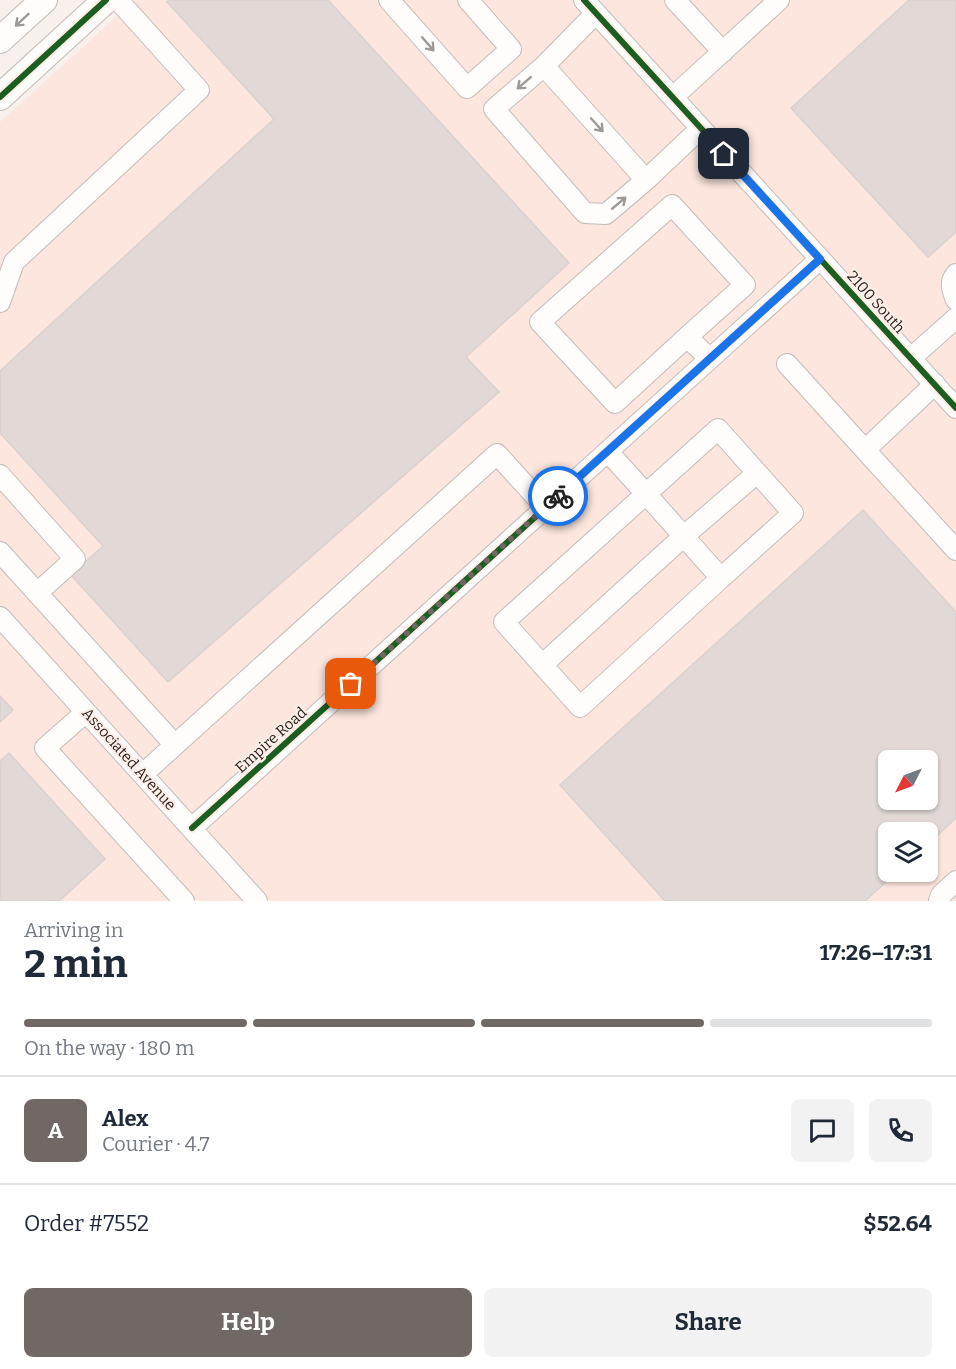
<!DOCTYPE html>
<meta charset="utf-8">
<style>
:root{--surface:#fff;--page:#f2f2f3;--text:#1f2937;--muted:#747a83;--line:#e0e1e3;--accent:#706864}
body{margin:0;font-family:Bitter,serif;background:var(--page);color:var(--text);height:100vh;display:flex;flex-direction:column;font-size:22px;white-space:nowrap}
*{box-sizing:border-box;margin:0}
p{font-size:20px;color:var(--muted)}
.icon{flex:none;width:33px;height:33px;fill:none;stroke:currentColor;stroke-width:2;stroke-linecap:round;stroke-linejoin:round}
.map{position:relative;height:901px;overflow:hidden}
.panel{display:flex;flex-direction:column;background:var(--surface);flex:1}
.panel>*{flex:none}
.needle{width:39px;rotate:228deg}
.tools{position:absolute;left:878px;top:750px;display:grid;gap:12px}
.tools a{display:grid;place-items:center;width:60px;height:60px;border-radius:9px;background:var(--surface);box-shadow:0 2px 4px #0004;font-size:30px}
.pin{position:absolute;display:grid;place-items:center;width:51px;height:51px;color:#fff;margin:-26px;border-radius:12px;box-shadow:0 3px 9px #0006}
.courier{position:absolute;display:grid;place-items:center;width:60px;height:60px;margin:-30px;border:4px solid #1a73e8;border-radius:50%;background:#fff;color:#222;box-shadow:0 2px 8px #0007}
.head em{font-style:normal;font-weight:700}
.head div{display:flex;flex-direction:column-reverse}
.head{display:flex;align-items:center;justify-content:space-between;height:102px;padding:0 24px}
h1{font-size:39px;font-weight:700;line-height:45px}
.bar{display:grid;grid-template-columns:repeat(4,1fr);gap:9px 6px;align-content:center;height:72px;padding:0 24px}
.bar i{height:8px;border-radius:4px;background:var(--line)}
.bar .selected{background:var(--accent)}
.bar p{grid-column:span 4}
.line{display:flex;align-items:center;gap:15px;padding:0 24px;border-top:2px solid var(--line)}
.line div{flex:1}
.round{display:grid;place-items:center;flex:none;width:63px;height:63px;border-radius:9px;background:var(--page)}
.primary-button{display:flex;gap:12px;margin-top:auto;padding:12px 24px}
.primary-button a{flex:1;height:69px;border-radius:9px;background:var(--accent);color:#fff;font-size:24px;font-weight:700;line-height:69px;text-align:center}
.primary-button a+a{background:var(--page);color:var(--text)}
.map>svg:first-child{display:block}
</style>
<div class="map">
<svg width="956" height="901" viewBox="0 0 956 901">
<rect width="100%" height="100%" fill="#f8f0ed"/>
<path fill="#fce6dd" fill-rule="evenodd" d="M135,0H956V901H0V122ZM888,760H927V800H888ZM888,832H927V872H888Z"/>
<path fill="#e2d9d7" stroke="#d9d1cf" stroke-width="1.5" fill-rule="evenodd" d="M170,0H328L569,263L466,357L499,392L168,682L71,575L103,546L0,433V371L274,119L167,2Z
M909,0H956V232L928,257L791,108Z
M863,510L956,612V818L927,845V832H888V872H897L865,901H665L560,785ZM888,760H927V800H888Z
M0,696L13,710L0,722Z
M9,753L105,859L59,901H0V761Z"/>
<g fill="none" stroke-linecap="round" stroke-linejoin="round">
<defs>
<path id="minor" d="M389,0L467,88L511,49L468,0
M584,0L956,408
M675,0L723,52
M596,13L544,66L494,109L585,213L606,214L646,180L701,128
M544,66L646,180
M673,97L779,0
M956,274C949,282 952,290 956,300
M0,302L14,262L199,90L118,0
M687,337L745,285L672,205L540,322L615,403L687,337L710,359
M911,358L956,318
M787,364L865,450
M935,384L865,450L956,550
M608,452C646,493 683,536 721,578L793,513L718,429L504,622L580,707L721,578
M0,475L75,559L37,593
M0,552L175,745L497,454L546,508
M0,617L257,901
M542,665L684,536L757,473
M86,712L45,748L184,901
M143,774L175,745
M192,828L820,259
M939,901L941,895L956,881"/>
<path id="major" d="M0,40L44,0
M0,97L106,0"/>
</defs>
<use href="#minor" stroke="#c4bcb9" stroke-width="22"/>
<use href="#major" stroke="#c4bcb9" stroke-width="28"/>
<use href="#minor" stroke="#fefdfc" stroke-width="20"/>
<use href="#major" stroke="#fefdfc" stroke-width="26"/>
<defs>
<path id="cycleway" d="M584,0L956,408
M0,97L106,0
M192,828L820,259"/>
</defs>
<use href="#cycleway" stroke="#fdeee8" stroke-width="10"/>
<use href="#cycleway" stroke="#1b5e20" stroke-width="6"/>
</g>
<defs><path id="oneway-shaft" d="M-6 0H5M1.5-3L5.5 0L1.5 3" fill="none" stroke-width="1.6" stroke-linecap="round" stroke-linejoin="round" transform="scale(1.5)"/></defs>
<g stroke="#9d9996">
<use href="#oneway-shaft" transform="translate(22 20) rotate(137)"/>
<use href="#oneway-shaft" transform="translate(428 44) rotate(49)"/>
<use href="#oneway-shaft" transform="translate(524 83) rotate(139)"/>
<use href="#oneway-shaft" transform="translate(597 125) rotate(48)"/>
<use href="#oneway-shaft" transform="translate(619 203) rotate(-40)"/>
</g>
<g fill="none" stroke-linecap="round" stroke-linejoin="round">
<path stroke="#706864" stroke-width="6" stroke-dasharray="0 10.8" d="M351,684L558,496"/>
<path stroke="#1a73e8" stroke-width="8" d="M558,496L820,259L724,154"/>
</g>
<g text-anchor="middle" stroke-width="4.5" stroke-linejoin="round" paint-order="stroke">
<g font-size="15" fill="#271e1a" stroke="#fdeee8">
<text transform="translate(876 302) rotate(48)" y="5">2100 South</text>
<text transform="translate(271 740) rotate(-42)" y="5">Empire Road</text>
<text transform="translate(129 759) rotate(48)" y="5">Associated Avenue</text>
</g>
</g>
</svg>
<div class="tools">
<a><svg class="needle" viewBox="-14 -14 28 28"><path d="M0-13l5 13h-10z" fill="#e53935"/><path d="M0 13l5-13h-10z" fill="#747a83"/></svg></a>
<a><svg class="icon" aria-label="layers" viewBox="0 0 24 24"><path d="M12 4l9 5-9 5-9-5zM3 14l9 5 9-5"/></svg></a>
</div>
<div class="pin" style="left:351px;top:684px;background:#ea580c"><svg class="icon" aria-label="bag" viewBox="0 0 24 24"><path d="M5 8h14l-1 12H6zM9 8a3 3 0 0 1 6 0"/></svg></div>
<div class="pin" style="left:724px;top:154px;background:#1f2937"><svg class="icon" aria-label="home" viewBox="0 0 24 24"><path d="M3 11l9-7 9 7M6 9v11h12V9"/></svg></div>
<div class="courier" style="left:558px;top:496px"><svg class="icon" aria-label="bike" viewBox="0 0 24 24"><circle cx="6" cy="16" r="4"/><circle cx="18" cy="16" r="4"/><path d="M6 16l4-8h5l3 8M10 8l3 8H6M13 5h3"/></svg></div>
</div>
<section class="panel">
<div class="head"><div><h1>2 min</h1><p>Arriving in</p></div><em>17:26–17:31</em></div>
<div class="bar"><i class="selected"></i><i class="selected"></i><i class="selected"></i><i></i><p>On the way · 180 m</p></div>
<div class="line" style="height:108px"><b class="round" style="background:var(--accent);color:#fff">A</b><div><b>Alex</b><p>Courier · 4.7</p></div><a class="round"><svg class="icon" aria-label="chat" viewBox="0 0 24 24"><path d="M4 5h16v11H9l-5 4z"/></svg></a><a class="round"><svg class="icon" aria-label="phone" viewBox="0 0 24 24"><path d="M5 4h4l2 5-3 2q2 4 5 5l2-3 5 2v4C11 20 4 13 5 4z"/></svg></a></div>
<div class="line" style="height:78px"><div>Order #7552</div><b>$52.64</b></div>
<div class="primary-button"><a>Help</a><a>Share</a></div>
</section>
